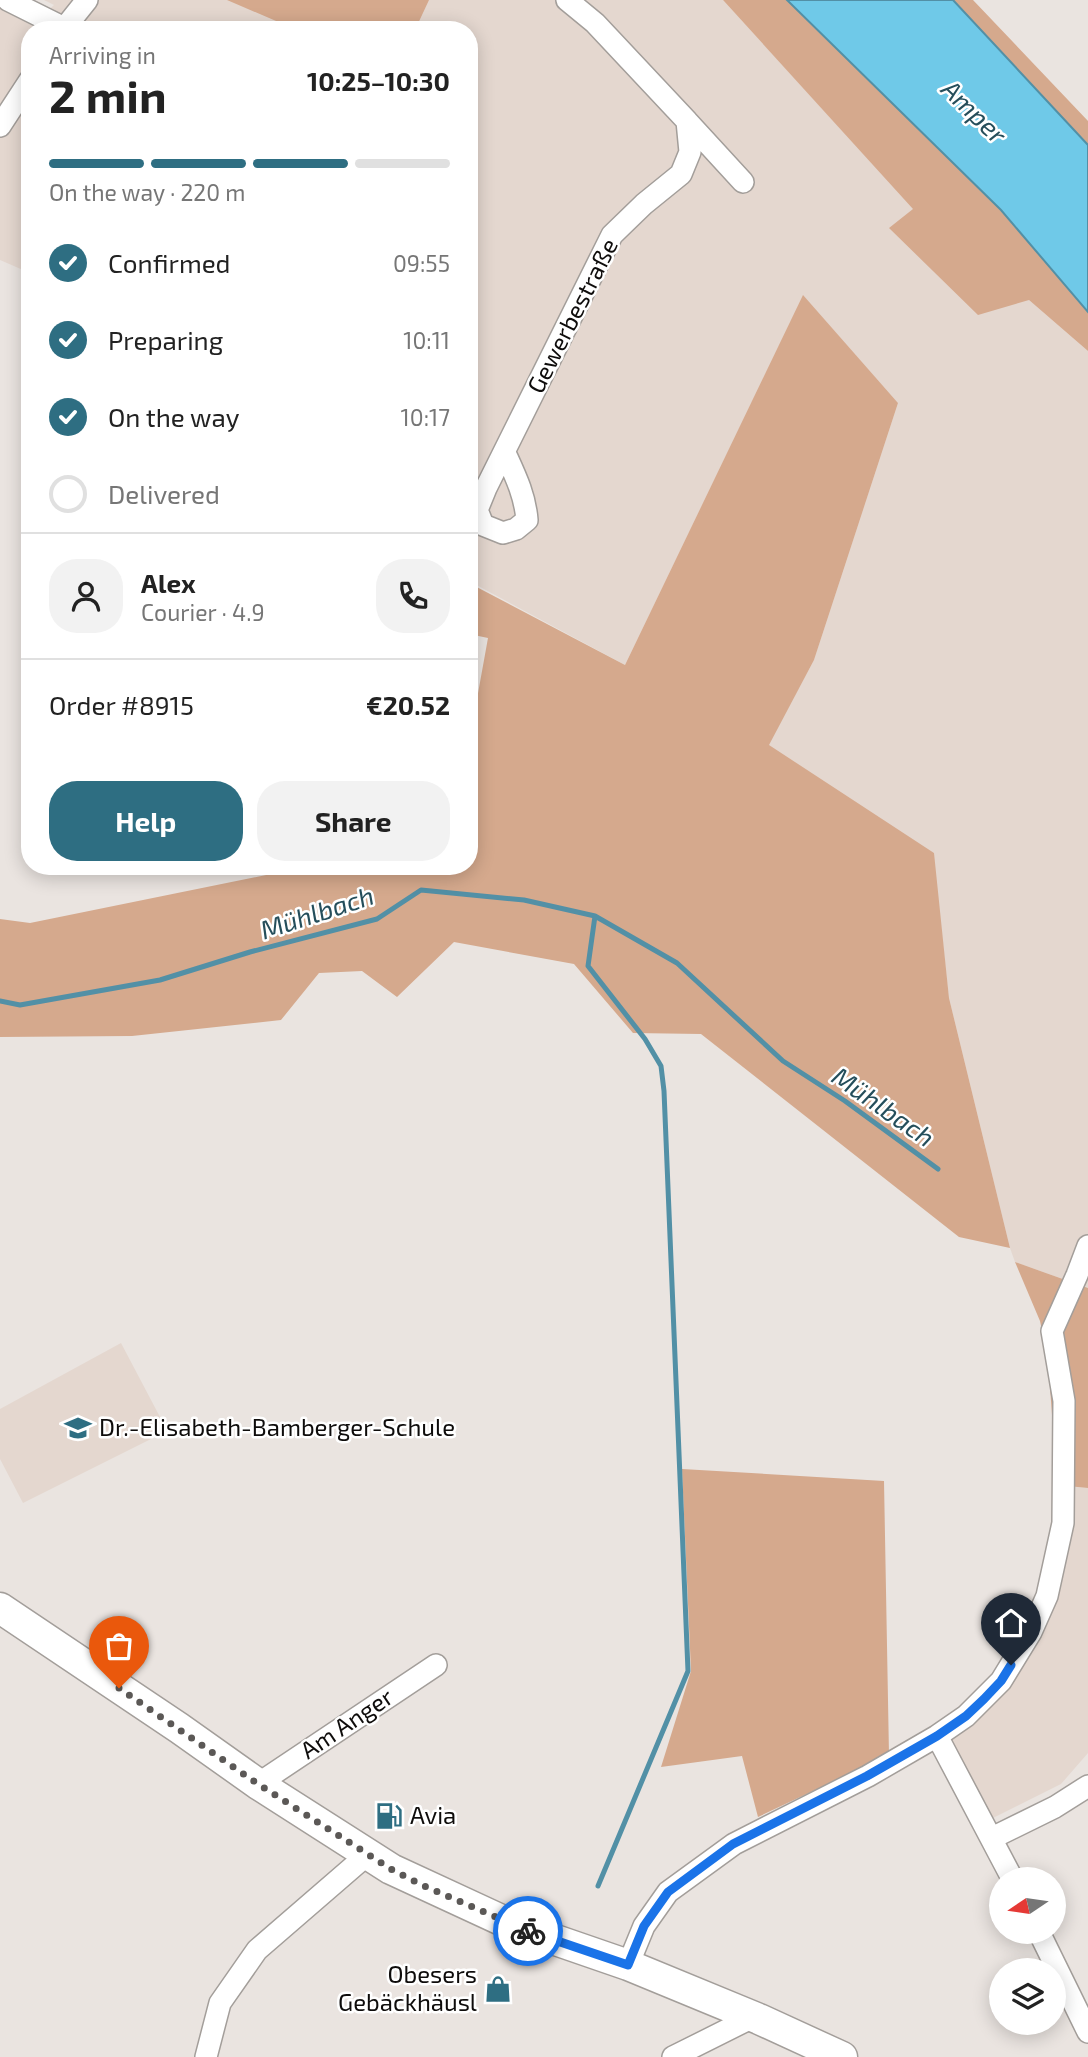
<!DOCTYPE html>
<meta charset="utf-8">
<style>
:root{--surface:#fff;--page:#f2f2f2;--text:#222;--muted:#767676;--line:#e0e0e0;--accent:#2e6e82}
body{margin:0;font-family:"Exo 2",sans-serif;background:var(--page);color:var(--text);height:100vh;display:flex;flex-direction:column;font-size:26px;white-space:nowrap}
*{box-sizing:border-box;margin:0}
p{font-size:23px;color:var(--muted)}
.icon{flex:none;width:38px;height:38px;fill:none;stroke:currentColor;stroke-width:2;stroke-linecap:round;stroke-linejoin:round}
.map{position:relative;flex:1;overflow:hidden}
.side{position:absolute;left:21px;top:21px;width:457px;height:854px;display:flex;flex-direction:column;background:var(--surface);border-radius:28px;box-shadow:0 4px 18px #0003}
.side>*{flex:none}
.needle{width:46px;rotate:257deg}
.tools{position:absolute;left:989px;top:1867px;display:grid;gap:14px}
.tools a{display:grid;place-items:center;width:77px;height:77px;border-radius:50%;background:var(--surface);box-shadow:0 4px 18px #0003;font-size:35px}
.pin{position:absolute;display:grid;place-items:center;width:60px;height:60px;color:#fff;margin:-72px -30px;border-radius:50% 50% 50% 0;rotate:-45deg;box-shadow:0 0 7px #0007}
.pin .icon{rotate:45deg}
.courier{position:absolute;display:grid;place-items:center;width:70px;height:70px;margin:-35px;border:5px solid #1a73e8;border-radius:50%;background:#fff;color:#222;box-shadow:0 2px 9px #0007}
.headline em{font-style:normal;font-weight:700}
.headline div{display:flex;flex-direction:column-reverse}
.headline{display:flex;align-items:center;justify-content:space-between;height:119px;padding:0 28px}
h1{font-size:46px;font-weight:700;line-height:52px}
.bar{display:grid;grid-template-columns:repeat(4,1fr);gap:10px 7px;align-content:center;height:84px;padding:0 28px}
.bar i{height:9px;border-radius:5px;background:var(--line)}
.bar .active{background:var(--accent)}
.bar p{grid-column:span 4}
.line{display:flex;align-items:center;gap:18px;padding:0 28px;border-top:2px solid var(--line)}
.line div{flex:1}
.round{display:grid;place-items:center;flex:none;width:74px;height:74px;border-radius:28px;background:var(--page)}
ol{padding:0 28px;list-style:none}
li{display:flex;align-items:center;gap:21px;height:77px}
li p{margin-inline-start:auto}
li .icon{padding:7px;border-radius:50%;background:var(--accent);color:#fff;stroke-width:4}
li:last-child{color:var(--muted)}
li i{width:38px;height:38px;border:4px solid var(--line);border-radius:50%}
.cta{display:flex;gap:14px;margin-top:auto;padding:14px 28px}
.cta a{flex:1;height:80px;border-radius:28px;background:var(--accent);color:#fff;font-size:28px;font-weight:700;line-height:80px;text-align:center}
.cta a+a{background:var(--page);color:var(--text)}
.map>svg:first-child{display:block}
</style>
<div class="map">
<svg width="1088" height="2057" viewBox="0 0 1088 2057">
<rect width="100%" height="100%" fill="#eae4e0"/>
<path fill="#e4d7cf" d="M44,0H723L914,209L890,228L1029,300L1088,351V1288L1015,1262L1010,1248L949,998L933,853L768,745L814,660L898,403L803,296L625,665L469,581V30H30V273L0,260V9L33,25L54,5Z
M121,1343L160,1417L153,1438L23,1503L0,1459V1409Z
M1057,1485L1088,1488V1753L1061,1784L991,1819L936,1729L994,1672L1026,1620L1042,1580L1052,1537Z"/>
<path fill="#d5a98d" d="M227,0H429L415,30H297Z
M723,0H787L1001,210L1088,312V351L1029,300L978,315L889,228L913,209Z
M953,0H973L1088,121V145Z
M803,295L898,403L814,660L769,745L934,853L949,998L1010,1248L959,1237L701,1034L633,1033L574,964L454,942L397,997L362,971L319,973L281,1020L132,1036L0,1037V919L30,923L310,866H469V743L488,638L469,634V583L625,665Z
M1015,1262L1088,1288V1488L1057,1485L1048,1359L1040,1321Z
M682,1469L884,1481L889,1755L758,1817L742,1756L661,1767L691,1671Z"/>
<path fill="#6fc9e8" stroke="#5290a6" stroke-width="2" d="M787,0H953L1088,145V312L1001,210Z"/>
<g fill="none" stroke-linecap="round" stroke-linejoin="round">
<path stroke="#5290a6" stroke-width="5" d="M595,916L588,966L645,1039L661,1066L664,1091L688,1671L598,1886
M0,1001L20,1005L160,980L250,952L377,919L421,890L524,900L595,916L677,963L783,1061L845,1101L938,1169"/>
<defs>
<path id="minor" d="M8,0L64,28
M63,30L87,0
M687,121L743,182
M0,126L30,80
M505,453C515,475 525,495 527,520L516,529L503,533L483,525L477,510L486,488L612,235L644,204L681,174L690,152L687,121L595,23L567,0
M937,1736L1013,1880
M258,1784L436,1665
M992,1838L1055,1807L1088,1786
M1039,1932L1088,2032
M628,1965L644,1926L668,1892L734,1844L868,1776L937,1736L966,1716L1001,1681L1031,1632L1047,1596L1063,1523L1064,1401L1052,1331L1077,1275L1088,1246
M206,2057L220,2003L257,1950L368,1854
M673,2057L753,2017"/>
<path id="secondary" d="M0,1608L179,1728L258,1784L391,1869L512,1925L628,1965L759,2019L842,2057"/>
</defs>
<use href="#minor" stroke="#a39e9a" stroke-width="24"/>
<use href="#secondary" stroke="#a39e9a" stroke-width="33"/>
<use href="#minor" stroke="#fff" stroke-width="21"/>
<use href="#secondary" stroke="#fff" stroke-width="30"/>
</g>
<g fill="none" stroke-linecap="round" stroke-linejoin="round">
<path stroke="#5b5856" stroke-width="7" stroke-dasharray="0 12.6" d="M119,1688L258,1784L391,1869L424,1886L528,1931"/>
<path stroke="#1a73e8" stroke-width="9" d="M528,1931L628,1965L644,1926L668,1892L733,1844L867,1776L937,1736L966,1716L984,1699L1001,1681L1011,1665"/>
</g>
<defs>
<symbol id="school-bare" viewBox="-9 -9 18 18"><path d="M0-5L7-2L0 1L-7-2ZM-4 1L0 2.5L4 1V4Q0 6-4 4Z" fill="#2e6e82" stroke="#fff" stroke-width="2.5" paint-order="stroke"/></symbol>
<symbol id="fuel-bare" viewBox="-9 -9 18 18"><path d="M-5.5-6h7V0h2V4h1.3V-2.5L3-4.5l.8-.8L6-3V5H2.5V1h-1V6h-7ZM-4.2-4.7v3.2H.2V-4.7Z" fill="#2e6e82" stroke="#fff" stroke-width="2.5" paint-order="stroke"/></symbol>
<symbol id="shop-bare" viewBox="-9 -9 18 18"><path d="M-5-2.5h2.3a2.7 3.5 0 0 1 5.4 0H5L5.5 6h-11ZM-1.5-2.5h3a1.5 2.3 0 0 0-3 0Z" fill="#2e6e82" stroke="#fff" stroke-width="2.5" paint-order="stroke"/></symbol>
</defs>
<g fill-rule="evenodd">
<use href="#school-bare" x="59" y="1409" width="38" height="38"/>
<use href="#fuel-bare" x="370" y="1797" width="38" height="38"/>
<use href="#shop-bare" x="479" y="1970" width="38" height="38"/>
</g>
<g text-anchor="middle" stroke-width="5" stroke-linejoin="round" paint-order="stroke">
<g font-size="24" fill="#0e0c0b" stroke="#fff">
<text transform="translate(573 316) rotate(-63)" y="8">Gewerbestraße</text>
<text transform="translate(347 1724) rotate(-34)" y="8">Am Anger</text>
</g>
<g font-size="24" fill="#0e0c0b" stroke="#fff" text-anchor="start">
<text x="99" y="1436">Dr.-Elisabeth-Bamberger-Schule</text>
<text x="410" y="1824">Avia</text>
<text x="477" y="1983" text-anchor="end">Obesers<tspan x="477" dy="28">Gebäckhäusl</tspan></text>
</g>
<g font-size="26" font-style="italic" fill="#254e5b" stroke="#fff">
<text transform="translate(974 112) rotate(44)" y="9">Amper</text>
<text transform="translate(317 913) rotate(-18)" y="9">Mühlbach</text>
<text transform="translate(883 1107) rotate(35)" y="9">Mühlbach</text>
</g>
</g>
</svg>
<div class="tools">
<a><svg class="needle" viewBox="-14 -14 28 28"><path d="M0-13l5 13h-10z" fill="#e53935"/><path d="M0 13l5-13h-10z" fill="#767676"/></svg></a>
<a><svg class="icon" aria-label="layers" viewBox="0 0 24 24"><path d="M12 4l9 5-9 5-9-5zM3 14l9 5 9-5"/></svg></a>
</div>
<div class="pin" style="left:119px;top:1688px;background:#ea580c"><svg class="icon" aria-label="bag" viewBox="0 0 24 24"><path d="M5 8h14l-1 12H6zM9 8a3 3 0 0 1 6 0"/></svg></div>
<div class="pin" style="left:1011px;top:1665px;background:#1f2937"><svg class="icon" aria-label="home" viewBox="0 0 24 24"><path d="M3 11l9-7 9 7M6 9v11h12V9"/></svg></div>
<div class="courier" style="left:528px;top:1931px"><svg class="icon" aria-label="bike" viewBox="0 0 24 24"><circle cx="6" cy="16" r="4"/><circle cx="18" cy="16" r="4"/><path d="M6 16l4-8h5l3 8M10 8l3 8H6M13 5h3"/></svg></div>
<section class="side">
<div class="headline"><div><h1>2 min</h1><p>Arriving in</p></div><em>10:25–10:30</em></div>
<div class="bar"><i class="active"></i><i class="active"></i><i class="active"></i><i></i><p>On the way · 220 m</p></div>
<ol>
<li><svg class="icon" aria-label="check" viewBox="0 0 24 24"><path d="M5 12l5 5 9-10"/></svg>Confirmed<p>09:55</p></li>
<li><svg class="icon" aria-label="check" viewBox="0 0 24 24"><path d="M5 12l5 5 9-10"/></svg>Preparing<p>10:11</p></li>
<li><svg class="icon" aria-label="check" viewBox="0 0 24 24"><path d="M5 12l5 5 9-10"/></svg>On the way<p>10:17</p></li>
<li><i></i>Delivered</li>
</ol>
<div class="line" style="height:126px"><a class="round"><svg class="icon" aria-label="person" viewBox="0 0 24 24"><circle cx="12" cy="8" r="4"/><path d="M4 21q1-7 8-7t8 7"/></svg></a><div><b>Alex</b><p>Courier · 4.9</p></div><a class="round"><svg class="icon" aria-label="phone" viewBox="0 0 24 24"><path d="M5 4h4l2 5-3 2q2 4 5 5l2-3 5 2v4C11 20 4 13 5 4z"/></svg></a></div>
<div class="line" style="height:91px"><div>Order #8915</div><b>€20.52</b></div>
<div class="cta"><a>Help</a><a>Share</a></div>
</section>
</div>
